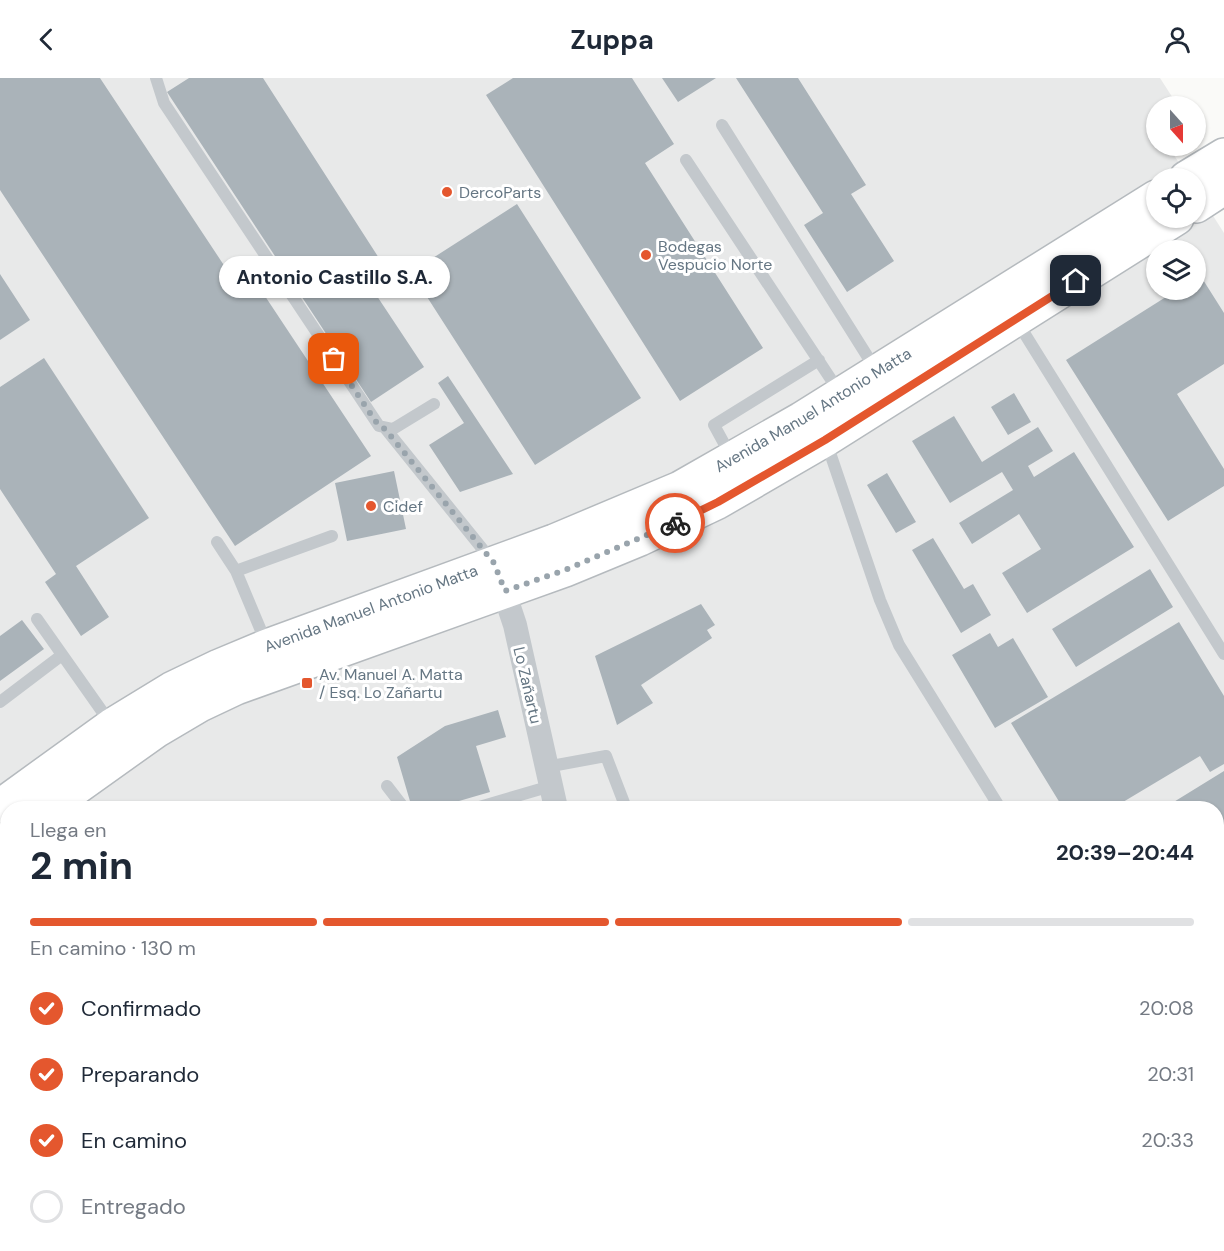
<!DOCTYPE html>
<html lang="es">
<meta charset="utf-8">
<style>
:root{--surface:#fff;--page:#f6f6f7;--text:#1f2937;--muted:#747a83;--line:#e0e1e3;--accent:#e4572e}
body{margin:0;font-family:"DM Sans",sans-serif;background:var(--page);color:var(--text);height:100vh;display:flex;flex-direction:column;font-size:22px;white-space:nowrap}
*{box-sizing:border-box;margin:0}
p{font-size:20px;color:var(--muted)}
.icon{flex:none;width:33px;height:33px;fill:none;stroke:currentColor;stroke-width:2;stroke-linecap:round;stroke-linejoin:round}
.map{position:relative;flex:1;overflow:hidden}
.panel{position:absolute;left:0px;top:723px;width:1224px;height:450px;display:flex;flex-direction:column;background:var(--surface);border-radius:24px 24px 0 0;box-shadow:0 2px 4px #0004}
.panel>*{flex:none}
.needle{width:39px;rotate:159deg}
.tools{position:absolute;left:1146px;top:18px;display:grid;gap:12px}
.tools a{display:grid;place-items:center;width:60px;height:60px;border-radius:50%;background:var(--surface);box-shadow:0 2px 4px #0004;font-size:30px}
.pin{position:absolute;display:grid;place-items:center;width:51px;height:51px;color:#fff;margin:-26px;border-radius:12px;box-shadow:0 3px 9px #0006}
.courier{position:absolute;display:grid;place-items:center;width:60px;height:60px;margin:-30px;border:4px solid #e4572e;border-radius:50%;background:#fff;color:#222;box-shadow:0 2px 8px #0007}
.bubble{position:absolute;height:42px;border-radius:21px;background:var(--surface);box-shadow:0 2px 4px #0004;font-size:20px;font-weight:700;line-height:42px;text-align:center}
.headline em{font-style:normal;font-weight:700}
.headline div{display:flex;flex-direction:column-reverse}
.headline{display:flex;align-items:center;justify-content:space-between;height:102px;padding:0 30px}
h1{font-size:39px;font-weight:700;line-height:45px}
.bar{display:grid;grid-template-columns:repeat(4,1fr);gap:9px 6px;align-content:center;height:72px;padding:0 30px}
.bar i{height:8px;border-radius:4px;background:var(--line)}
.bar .on{background:var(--accent)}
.bar p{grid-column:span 4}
ol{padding:0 30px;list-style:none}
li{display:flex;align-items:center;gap:18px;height:66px}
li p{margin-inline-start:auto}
li .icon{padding:6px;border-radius:50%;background:var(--accent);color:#fff;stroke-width:4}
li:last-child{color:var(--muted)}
li i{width:33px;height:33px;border:3px solid var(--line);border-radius:50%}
header{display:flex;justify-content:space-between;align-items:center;height:78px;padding:0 30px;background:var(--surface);font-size:27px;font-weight:700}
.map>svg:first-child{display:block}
</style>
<header><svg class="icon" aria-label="back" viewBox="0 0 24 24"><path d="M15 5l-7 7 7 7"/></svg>Zuppa<svg class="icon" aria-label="person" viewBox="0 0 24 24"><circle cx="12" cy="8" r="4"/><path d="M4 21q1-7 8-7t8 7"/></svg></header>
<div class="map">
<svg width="1224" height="1173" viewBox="0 0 1224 1173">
<rect width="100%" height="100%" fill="#fafaf8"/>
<path fill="#e8e9e9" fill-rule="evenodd" d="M0,0H1160L1178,28H1156V68H1168L1189,100H1156V140H1196V111L1224,155V1173H0ZM1156,172H1196V212H1156ZM8,730H1216V1166H8Z"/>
<path fill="#aab3b9" d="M0,0H100L239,210L253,200L371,378L235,468L0,112Z
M189,0H263L386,191L367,203L424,289L371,324L167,14Z
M513,0H632L674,66L645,85L763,270L680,323L486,17Z
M662,0H716L678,24Z
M736,0H798L866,107L851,116L894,183L847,214L804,147L823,135Z
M517,126L641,320L535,387L411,194Z
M0,196L30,242L0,262Z
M1200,197L1224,235V286L1177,316L1224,391V408L1168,443L1066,282L1177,212H1196V200Z
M44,280L149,440L76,488L109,539L81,558L45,504L56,496L0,411V309Z
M448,298L513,396L460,414L429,367L464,345L438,305Z
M1014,315L1031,344L1008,357L991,329Z
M954,338L982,384L1038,349L1053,373L1028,388L1034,399L1074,374L1134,469L1027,535L1002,495L1041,471L1019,436L972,466L959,445L1013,412L1002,394L950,425L912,363Z
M394,393L406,451L347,463L335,405Z
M887,395L916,444L896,455L867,407Z
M933,460L964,511L973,506L991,537L961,555L912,472Z
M1150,491L1173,529L1076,589L1052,551Z
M701,526L715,547L707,552L712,560L641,607L653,625L617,647L595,578Z
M22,542L44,571L0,603V558Z
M1179,544L1224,618V686L1210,694L1200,678L1113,730H1063L1011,645Z
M990,555L998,569L1013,560L1048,619L995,650L952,577Z
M498,632L506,659L476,668L490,714L435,730H412L397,679L445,648Z
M1224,693V907L1216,911V730H1164Z
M8,793V851L0,856V798Z
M8,929V1010L0,1015V934Z
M1224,937V993L1216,981V941Z
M1216,988L1223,998L1216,1002Z
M61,1166H306L311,1173H66Z
M316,1166H431L433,1169L427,1173H321Z
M1041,1166H1153L1155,1173H1043Z"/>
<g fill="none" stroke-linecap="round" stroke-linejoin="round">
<defs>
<g id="primary">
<path d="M1186,100L1224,77"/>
<path d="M1196,128L1224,110"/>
<path id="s1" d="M0,728L112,647L171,611L219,588L267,568L554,463L680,410L801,341L1156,119"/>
<path d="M48,730L156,653L200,627L236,610L565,492L640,461L718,424L825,362L1177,140"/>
<path d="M0,766L8,760"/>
</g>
</defs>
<use href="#primary" stroke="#b5babe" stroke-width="36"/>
<path stroke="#c3c8cc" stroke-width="12" d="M156,0L164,25L379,348L393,351L434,326
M722,47L876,292
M686,82L840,315
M1016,242L1224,576
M385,350L493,484
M826,363L880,522L899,567L1000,730
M732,380L714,347L819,282
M217,464L236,493L267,567
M236,493L332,458
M37,541L111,646
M0,624L62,577
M546,689L606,678L626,730
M387,708L404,730
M476,730L551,708
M1216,1069L1224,1073
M0,1078L8,1073
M0,1125L8,1135
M29,1166L34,1173
M995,1166L997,1173"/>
<path stroke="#c3c8cc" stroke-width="24" d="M499,499L515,547L556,730
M787,1166L789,1173"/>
<use href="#primary" stroke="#fff" stroke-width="33"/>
</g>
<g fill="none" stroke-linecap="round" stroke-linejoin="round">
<path stroke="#99a4ac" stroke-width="6" stroke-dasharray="0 10.8" d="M334,281L374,341L379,348L385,351L494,485L505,513L565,492L675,445"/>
<path stroke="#e4572e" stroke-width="8" d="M675,445L718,424L825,362L1076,203"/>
</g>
<g fill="#e4572e" stroke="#fff" stroke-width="2">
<circle cx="447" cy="114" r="6"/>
<circle cx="646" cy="177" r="6"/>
<circle cx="371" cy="428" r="6"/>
<rect x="301" y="599" width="12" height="12" rx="3"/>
</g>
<g text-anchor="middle" stroke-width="6" stroke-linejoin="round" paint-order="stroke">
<g font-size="16" fill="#657683" stroke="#fff" text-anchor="start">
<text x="459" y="120">DercoParts</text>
<text x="658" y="174">Bodegas<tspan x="658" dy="18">Vespucio Norte</tspan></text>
<text x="383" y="434">Cidef</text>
<text x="319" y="602">Av. Manuel A. Matta<tspan x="319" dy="18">/ Esq. Lo Zañartu</tspan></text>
</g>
<g font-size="16" fill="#657683" stroke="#fff">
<text dy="6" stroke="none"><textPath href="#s1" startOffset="909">Avenida Manuel Antonio Matta</textPath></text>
<text dy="6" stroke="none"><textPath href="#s1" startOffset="423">Avenida Manuel Antonio Matta</textPath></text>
<text transform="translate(528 607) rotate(77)" y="6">Lo Zañartu</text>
</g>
</g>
</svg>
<div class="tools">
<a><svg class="needle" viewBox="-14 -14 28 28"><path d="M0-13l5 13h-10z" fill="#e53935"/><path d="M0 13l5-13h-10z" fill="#747a83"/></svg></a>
<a><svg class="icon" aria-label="locate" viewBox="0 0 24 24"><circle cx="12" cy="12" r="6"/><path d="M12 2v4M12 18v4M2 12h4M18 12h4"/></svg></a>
<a><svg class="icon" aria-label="layers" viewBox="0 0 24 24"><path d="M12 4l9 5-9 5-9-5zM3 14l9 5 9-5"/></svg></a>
</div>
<div class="pin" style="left:334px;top:281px;background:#ea580c"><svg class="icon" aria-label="bag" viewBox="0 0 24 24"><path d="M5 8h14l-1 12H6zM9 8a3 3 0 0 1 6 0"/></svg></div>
<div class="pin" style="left:1076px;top:203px;background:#1f2937"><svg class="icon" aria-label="home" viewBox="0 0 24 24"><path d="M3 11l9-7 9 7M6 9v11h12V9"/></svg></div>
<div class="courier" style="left:675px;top:445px"><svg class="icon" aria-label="bike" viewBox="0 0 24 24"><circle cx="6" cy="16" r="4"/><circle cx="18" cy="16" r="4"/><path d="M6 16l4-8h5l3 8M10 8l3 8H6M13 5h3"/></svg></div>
<div class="bubble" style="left:219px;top:178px;width:231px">Antonio Castillo S.A.</div>
<section class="panel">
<div class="headline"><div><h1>2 min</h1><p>Llega en</p></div><em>20:39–20:44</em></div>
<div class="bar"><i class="on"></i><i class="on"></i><i class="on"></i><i></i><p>En camino · 130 m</p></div>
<ol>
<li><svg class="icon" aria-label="check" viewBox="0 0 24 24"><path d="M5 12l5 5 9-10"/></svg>Confirmado<p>20:08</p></li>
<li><svg class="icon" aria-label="check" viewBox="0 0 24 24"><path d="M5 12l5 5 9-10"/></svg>Preparando<p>20:31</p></li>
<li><svg class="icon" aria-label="check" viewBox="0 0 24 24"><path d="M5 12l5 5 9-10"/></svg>En camino<p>20:33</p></li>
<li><i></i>Entregado</li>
</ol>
</section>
</div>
